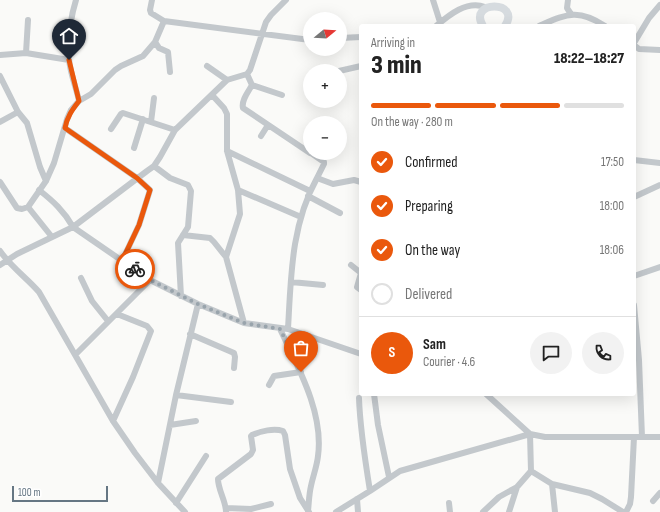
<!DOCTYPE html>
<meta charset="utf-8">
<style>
:root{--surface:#fff;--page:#f2f2f2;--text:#222;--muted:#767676;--line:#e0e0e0;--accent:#ea580c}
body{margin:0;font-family:"Sofia Sans Condensed",sans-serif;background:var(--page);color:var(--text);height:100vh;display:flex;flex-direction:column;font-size:15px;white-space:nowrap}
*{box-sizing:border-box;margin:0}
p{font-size:13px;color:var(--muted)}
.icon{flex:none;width:22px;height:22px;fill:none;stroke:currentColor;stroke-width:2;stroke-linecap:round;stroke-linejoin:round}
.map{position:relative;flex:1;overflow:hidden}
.panel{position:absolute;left:359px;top:24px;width:277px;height:372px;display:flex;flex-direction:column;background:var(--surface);border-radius:4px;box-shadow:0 4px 16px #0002}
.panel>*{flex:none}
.needle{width:26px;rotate:72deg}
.controls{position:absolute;left:303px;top:12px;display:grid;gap:8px}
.controls a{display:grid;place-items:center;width:44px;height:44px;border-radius:50%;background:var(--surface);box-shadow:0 4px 16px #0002;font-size:20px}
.scale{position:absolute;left:12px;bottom:10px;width:96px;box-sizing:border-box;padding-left:4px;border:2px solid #657683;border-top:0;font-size:11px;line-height:14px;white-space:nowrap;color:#657683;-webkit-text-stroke:3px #fff;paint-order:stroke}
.pin{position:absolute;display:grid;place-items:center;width:34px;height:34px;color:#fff;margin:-41px -17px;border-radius:50% 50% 50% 0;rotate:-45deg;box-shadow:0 0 4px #0007}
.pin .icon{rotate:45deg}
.courier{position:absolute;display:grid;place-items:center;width:40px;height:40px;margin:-20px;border:3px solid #ea580c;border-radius:50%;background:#fff;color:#222;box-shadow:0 1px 5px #0007}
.head em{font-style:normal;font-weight:800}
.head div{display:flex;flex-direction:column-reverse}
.head{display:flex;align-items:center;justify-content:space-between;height:68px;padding:0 12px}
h1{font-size:26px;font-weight:800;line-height:30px}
.bar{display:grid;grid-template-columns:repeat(4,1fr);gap:6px 4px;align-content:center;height:48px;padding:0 12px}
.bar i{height:5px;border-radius:3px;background:var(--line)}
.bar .on{background:var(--accent)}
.bar p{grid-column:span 4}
.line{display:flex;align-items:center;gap:10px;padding:0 12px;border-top:1px solid var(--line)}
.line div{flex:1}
.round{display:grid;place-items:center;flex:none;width:42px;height:42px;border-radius:21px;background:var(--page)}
ol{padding:0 12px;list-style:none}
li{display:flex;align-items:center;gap:12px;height:44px}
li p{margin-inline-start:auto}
li .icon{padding:4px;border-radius:50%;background:var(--accent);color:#fff;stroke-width:4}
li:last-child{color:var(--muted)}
li i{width:22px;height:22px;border:2px solid var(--line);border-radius:50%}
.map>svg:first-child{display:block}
</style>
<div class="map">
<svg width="660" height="512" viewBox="0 0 660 512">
<rect width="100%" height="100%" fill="#fafaf8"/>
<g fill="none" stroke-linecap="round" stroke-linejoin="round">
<path stroke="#c3c8cc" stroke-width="6" d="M76,0C70,19 68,38 69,59C70,73 76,87 79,101
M152,0L150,10L151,13L164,21
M433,0L440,22
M568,0L567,8L571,14
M436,26C449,15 467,0 485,7
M539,26C567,14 578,8 605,26
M340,38L361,37
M155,42L159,48L168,52L170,72
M634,43L649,18L660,5
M634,45L639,49L660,50
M26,53L28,20
M0,55L26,53L69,60
M207,66L227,80
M339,71L361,66
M247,74L252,85L282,95
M0,76L18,112L27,123L40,167L46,181
M252,85C249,91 241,100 243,108L310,153
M212,95L224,108L227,114V151L238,190L240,214L226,257L244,323
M0,122L18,112
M151,122L154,98
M65,128L137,178L150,190L139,225L122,261
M111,129L121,114L123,113L175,130
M261,136L268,125
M134,148L143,119
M227,151L310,191
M311,153L324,162V164L317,178
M634,160L660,163
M154,166L170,178L188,185L191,191L188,227L178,243L181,296
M0,182L17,208L22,209L28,207L52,237
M39,190C53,201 64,211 73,227L150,280L198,304L244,323L288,329L361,354
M238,190L301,217
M308,196L340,213
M634,197L660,185
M28,207L46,181L54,163L67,119L71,110L79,101L91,94L115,70L121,66L143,56L155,42L164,21L310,40
M183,235L210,238L214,242L226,257
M0,251C11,267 27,278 39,292L113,421L135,453L158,483L185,512
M0,265L17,254L73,227L147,171L154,166L160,157L175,130L227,80L247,74L250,70L266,22L271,15L286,0
M351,265L361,273
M361,273L357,287L361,290
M634,276L660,267
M81,278L92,301L108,321
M291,282L323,285
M634,305L639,360L642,437
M280,329C298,367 324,413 318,456C317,466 313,476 311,486C309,494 309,502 308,511
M288,329C291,277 291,225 317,178L333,184L354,180L361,182
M190,334L234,353L235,357L234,368
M76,354L150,280
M269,385L274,376L301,372
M374,394L378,425L389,477
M486,394L530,434L531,471L552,484L590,493L602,499L623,512
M176,395L231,402
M359,398C360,429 365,460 370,491
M113,421L133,377L151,331L147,326L117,314
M170,425L196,421
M158,483L176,395L198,304
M552,484L555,512
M357,499L358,512
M653,501L660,493
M176,503L206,456
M449,503L450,512
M226,508L251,509L271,504
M226,512C226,501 218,490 218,479L251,454L253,450L251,436L252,435C261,431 274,428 283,431L285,435L290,469L300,498L309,512
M336,512L370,491L400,471L530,434L545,437H660
M483,512L499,497L517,487
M509,512L517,487L531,471
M626,512L630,504L631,497L634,437"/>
<path stroke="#d6dbdf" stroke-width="8" d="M483,26C467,0 522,0 505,26"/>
</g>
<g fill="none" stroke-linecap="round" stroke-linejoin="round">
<path stroke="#99a4ac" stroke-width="4" stroke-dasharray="0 7.2" d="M135,269L150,280L198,304L244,323L280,329L301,372"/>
<path stroke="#ea580c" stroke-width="5" d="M69,60L79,101C72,110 67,117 65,128L137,178L150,190L139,225L122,261L135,269"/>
</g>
</svg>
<div class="controls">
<a><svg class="needle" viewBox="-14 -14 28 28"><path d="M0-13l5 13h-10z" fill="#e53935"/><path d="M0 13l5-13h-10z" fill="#767676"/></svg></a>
<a>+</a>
<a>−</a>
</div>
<div class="scale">100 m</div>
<div class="pin" style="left:301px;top:372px;background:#ea580c"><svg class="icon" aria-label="bag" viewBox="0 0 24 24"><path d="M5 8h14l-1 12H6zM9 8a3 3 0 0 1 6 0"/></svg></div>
<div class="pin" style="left:69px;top:60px;background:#1f2937"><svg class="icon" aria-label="home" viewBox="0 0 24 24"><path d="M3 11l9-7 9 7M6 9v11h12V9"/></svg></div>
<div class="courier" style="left:135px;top:269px"><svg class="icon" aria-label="bike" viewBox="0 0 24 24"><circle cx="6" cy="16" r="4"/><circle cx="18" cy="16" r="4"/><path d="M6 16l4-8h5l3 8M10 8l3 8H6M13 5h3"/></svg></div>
<section class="panel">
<div class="head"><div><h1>3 min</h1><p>Arriving in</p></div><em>18:22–18:27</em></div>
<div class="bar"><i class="on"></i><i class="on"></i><i class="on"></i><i></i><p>On the way · 280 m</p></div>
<ol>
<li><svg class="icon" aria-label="check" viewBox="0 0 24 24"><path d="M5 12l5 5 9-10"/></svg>Confirmed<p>17:50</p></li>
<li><svg class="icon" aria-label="check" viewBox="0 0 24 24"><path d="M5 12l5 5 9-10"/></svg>Preparing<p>18:00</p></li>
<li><svg class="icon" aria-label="check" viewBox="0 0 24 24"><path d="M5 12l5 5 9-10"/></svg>On the way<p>18:06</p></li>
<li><i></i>Delivered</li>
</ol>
<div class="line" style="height:72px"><b class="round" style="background:var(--accent);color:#fff">S</b><div><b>Sam</b><p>Courier · 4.6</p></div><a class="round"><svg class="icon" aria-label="chat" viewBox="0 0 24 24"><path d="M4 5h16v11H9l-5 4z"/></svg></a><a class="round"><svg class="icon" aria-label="phone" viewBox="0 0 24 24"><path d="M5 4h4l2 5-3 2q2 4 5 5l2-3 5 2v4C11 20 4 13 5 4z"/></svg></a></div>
</section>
</div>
